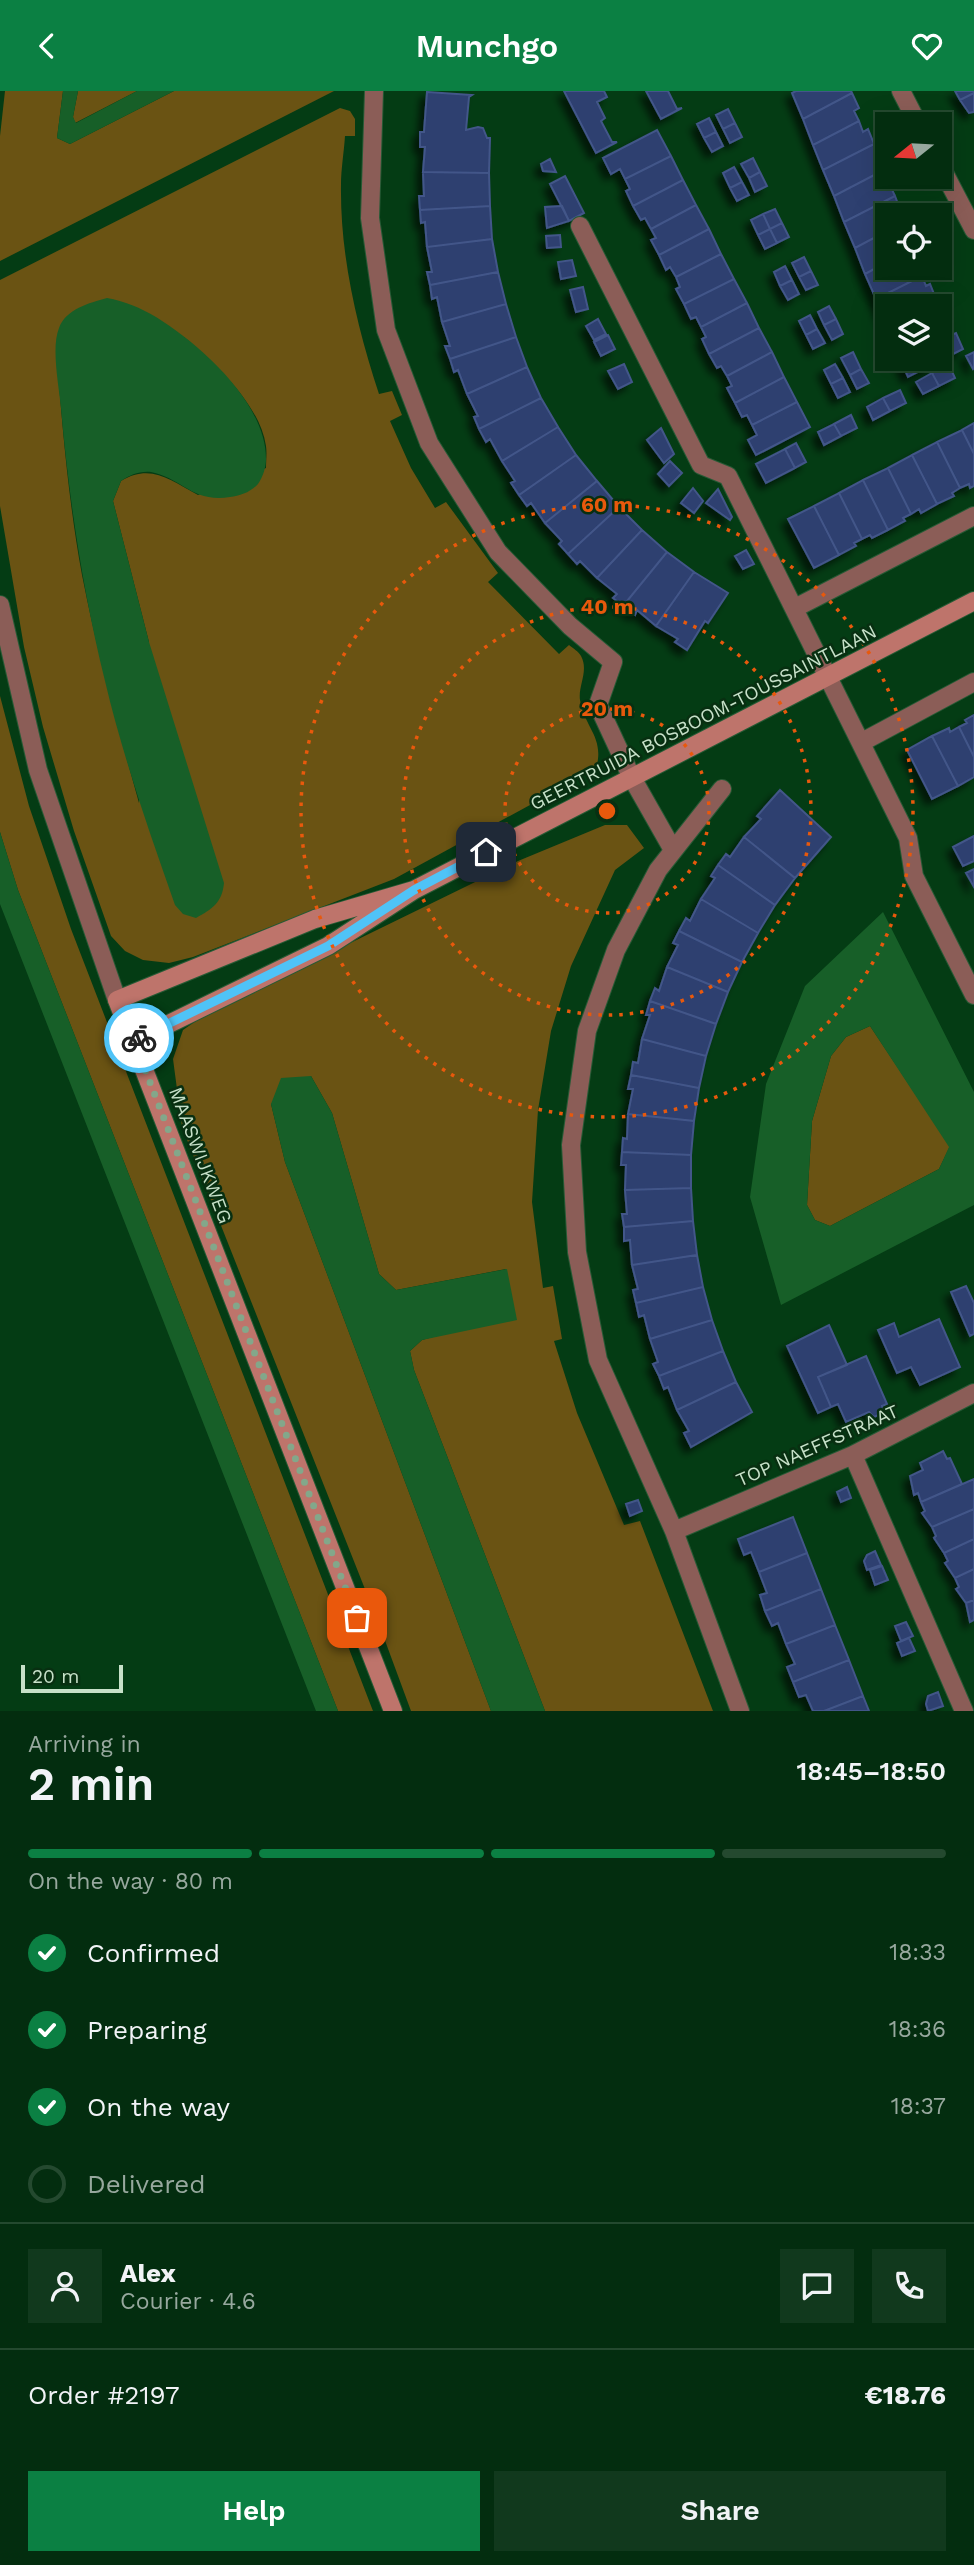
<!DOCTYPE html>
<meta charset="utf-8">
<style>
:root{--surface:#032d0f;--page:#11391d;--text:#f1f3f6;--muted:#97a89e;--line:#24492f;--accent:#0b8043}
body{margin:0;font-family:"Work Sans",sans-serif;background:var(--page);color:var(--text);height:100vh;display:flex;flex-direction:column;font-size:26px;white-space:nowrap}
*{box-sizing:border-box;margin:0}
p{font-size:23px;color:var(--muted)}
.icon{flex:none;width:38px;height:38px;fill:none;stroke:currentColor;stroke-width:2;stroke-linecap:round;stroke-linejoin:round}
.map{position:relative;height:1620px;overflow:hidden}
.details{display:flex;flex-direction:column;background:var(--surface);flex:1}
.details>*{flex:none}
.needle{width:46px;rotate:252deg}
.buttons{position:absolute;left:875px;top:21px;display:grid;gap:14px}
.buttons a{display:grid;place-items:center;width:77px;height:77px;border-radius:0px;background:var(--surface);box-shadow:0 7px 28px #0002,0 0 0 2px var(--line);font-size:35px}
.scale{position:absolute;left:21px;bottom:18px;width:102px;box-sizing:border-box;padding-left:7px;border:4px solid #c7e1c9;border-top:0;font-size:19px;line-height:24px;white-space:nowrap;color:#c7e1c9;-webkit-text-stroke:5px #082f11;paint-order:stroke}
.pin{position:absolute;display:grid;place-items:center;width:60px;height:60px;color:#fff;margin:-30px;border-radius:14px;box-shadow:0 4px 10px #0006}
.courier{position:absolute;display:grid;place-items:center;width:70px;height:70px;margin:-35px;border:5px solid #4fc3f7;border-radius:50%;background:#fff;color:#222;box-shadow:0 2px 9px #0007}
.headline em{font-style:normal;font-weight:600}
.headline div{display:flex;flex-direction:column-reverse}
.headline{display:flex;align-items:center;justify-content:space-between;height:119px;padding:0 28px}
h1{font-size:46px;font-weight:600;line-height:52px}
.bar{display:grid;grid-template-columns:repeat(4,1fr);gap:10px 7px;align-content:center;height:84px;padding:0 28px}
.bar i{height:9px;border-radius:5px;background:var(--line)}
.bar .on{background:var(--accent)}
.bar p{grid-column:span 4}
.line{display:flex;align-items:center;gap:18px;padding:0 28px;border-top:2px solid var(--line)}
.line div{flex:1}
.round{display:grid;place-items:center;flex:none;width:74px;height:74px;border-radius:0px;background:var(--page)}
ol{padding:0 28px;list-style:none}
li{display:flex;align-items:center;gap:21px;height:77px}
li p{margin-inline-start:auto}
li .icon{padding:7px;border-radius:50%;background:var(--accent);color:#fff;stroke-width:4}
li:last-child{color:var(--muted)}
li i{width:38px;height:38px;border:4px solid var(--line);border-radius:50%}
.button{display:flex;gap:14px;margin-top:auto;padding:14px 28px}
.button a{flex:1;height:80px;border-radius:0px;background:var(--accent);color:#fff;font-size:28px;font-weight:600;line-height:80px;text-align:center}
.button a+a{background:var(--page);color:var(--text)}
header{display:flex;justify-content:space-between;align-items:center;height:91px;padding:0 28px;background:var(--accent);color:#fff;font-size:32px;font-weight:600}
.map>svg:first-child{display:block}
</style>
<header><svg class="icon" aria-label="back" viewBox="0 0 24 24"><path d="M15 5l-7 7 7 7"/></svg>Munchgo<svg class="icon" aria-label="heart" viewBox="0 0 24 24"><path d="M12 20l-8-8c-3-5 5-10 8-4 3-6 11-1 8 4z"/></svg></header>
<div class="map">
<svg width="974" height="1620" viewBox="0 0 974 1620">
<defs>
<filter id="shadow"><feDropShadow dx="-6" dy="6" stdDeviation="3.5" flood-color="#0009"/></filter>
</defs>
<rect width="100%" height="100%" fill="#043c14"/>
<path fill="#6a5313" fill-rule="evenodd" d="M5,0H63L57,47L70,53L174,0H334L0,170V45Z
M78,0H137L75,32L73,26Z
M340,17L350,20L355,28V45H345C344,61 341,78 341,94C340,165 357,236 379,303L392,300L402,324L390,330L411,377L435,417L446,411L498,482L488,491L559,563L569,554C573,557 579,561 581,565C589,580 578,594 580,609C585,638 605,646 596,678L394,788L193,866L169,872L143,869L125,860L111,845L74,740L43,636L24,556L0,415V189ZM184,246C214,272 260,313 266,355C267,362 266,370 266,377L198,404C170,389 151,372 121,390L113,410L149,551L139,712C118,636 97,561 82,484C68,408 62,332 56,255Z
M0,605L29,715L71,838L373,1620H338L18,799L0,741Z
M605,734H627L644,757L615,779L571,875L551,940L538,1019L532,1111L543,1197L553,1195L562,1248L554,1250L577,1322L624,1434L640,1430L713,1620H545L414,1279L410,1260L422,1249L448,1242L506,1178L396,1199L379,1183L332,1022L311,985L271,1013L285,1071L491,1620H411L380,1536L182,1036L173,968L183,939L209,921L518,770Z
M870,935L950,1055L939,1078L830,1135L815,1129L807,1114L812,1030L831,965L846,946Z"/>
<path fill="#175f28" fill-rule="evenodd" d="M63,0H78L73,26L76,32L137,0H174L70,53L57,47Z
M107,207C124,210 141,217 156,226C201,254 266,312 266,368C266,376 263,386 258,393C251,401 240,405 230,406C192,412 182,387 151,381C139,380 130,384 121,390L113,410L149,551L224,792C222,812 212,818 196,827L183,823L175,814C149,740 123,666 105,590C83,501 69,409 61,317C59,295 51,257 59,237C66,218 89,212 107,207Z
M0,741L18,799L338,1620H316L0,813Z
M883,821L974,1001V1114L781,1214L750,1106L766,993L805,895ZM870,935L949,1056L939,1078L830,1135L815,1129L807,1114L812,1030L831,965L846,946Z
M311,985L332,1022L379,1183L396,1199L507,1178L517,1229L422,1249L410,1260L414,1279L545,1620H491L285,1071L271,1013L281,987Z"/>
<path fill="#2d3f6f" stroke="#435689" stroke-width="2" filter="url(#shadow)" d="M564,0H604L607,6L597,11L605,27L601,30L612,51H617L596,62Z
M646,0H668L677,18L682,17L661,28Z
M796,0H851L852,2L803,28L792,2Z
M955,0H974V2L960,9Z
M427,1L472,4L469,6L466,39L478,36L483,37L487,47H490L489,82L423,81L425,56H420V41H424Z
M852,2L859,17L854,20L859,30L813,54L803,28Z
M974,2V21L969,22L960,9Z
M728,18L735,32L723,38L716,24Z
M709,27L716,41L704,47L697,33Z
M859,30L863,41L868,38L874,53L823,79L813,54Z
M735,32L742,46L730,52L723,38Z
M657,39L671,65L625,88L620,78L611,83L603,67Z
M716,41L723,55L712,61L704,47Z
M874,53L880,68L875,71L880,81L834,105L823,79Z
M671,65L683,89L633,115L626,100L630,98L625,88Z
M753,67L760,81L749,87L741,73Z
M550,68L556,81L543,80L541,73Z
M734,76L742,91L730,97L723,82Z
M423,81L489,82L490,115L420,119L419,105H424Z
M760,81L767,95L755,101L749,87Z
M880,81L884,92L888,90L895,105L844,131L834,105Z
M565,85L584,122L569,130L550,93Z
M683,89L696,114L651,138L645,127L641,129L633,115Z
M742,91L749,104L737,110L730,97Z
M895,105L901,121L897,124H887V140L855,157L844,131Z
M696,114L709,138L659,164L651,149L656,147L651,138Z
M490,115L492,148L427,156L425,131L421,132L420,119Z
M562,115L569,130L547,137L545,116Z
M775,118L782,132L770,138L763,123Z
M763,123L770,138L758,144L751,129Z
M782,132L789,146L777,152L770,138Z
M709,138L721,163L676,186L670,176L666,179L659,164Z
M770,138L777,152L765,158L758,144Z
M887,140V171L865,183L855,157Z
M560,144L561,156L547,157L546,145Z
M492,148L498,181L430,194L427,181H432L427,156Z
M721,163L734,188L684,213L676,198L680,196L676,186Z
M804,166L811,180L799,186L792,172Z
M572,169L576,185L561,188L558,171Z
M887,171V177H919L922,185L876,208L865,183Z
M785,175L792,189L780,195L774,181Z
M811,180L818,194L806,199L799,186Z
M498,181L506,213L442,231L437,206L432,208L430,194Z
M922,185L926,195L930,193L936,208L922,215H887V234L876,208Z
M734,188L747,212L701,236L696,226L691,228L684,213Z
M792,189L799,203L788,209L780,195Z
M583,196L588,218L576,221L570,199Z
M936,208L940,215H922Z
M747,212L759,237L709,263L702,248L706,246L701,236Z
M506,213L516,246L450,268L445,255H450L442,231Z
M829,215L836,228L824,234L818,221Z
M810,224L817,238L806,244L799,230Z
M598,228L606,243L594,249L586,235Z
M836,228L843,243L832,249L824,234Z
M943,236L947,246L956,242L963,258L908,286L900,268H940V237Z
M759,237L772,261L727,285L721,275L717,277L709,263Z
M817,238L825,252L813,258L806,244Z
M608,244L615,258L601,265L594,251Z
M516,246L527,276L467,303L458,279L454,281L450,268Z
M772,261L784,286L735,312L727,297L732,295L727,285Z
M853,261L861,278L850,284L841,267Z
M974,261V277L973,278L966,265Z
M624,273L632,291L618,298L608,280Z
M835,273L843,287L831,293L824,279Z
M949,274L955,287L939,295L932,282Z
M527,276L541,307L479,338L474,326L478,325L467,303Z
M861,278L869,292L857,298L850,284Z
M932,282L939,295L923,303L916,291Z
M784,286L797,311L752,334L747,324L742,326L735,312Z
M843,287L850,301L838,307L831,293Z
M900,299L906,312L890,320L883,307Z
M541,307L558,336L502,370L490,348L486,351L479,338Z
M883,307L890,320L873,329L867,316Z
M797,311L810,336L756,364L748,349L757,344L752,334Z
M851,324L857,337L841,345L834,333Z
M974,332V363L962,339Z
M834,333L841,345L824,354L818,341Z
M558,336L576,364L519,404L511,392L515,390L502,370Z
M661,337L674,363L664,372L647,349Z
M962,339L974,363V395L970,397L969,393L960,397L937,351Z
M937,351L960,397L952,402L954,405L937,413L912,364Z
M796,352L806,371L795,377L785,358Z
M785,358L795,377L766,392L756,373Z
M576,364L597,390L545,432L531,412L527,415L519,404Z
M912,364L937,413L921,422L919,418L911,423L888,377Z
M670,370L682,382L669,395L658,383Z
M888,377L911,423L903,427L905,430L888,439L863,389Z
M863,389L888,439L872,447L870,444L862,448L839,402Z
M597,390L619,416L568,463L559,453L562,450L545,432Z
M693,397L703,410L694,422L681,412Z
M718,398L732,426L730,429L706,412Z
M839,402L862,448L854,452L856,455L839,464L814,415Z
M814,415L839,464L814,477L788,428Z
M619,416L642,439L597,487L580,470L577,473L568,463Z
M642,439L667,461L623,515L613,507L617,503L597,487Z
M746,459L754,473L743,478L735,465Z
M667,461L694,481L656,535L637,519L635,524L623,515Z
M694,481L728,502L708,532L705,530L687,559L675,551L678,548L656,535Z
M974,624V666L959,636L967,632L965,629Z
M959,636L974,666V686L958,695L932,645L949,637L950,641Z
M932,645L958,695L932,708L907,659Z
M780,699L831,746L795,787L744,746L761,728L757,725Z
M974,745V770L963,775L953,756Z
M744,746L795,787L775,814L718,774L726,763L730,766Z
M718,774L775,814L758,842L701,808L715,787L711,785Z
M974,778V796L966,782Z
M701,808L758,842L742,871L679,840L686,827L690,830Z
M679,840L742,871L728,901L667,876L678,854L673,852Z
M667,876L728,901L716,933L650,910L655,897L659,900Z
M650,910L716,933L706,965L642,948L650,924H646Z
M642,948L706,965L699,997L631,984L633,971L638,972Z
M631,984L699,997L694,1030L628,1023L633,998H628Z
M628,1023L694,1030L691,1064L622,1061L623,1047L627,1048Z
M622,1061L691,1064V1097L625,1099L626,1074H621Z
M691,1097L693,1130L624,1136L622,1123H627L625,1099Z
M693,1130L697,1164L632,1174L630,1149L624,1150V1136Z
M697,1164L703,1196L636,1212L633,1199L638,1198L632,1174Z
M966,1195L974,1212V1243L970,1245L951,1201Z
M703,1196L712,1229L650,1248L644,1224L639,1226L636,1212Z
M939,1228L960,1276L920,1294L911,1276L897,1282L878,1239L894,1232L899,1246Z
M712,1229L723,1260L659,1285L653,1273L658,1271L650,1248Z
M829,1234L847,1274L818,1286L831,1316L818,1322L787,1255Z
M723,1260L736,1291L677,1319L668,1296L664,1298L659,1285Z
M866,1265L887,1313L882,1315L883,1322L874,1326L869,1321L846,1331L838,1313L831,1316L818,1286Z
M736,1291L752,1321L691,1356L684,1342L689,1340L677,1319Z
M943,1360L947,1368L950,1367L962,1393L921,1411L918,1402L914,1404L910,1385L923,1379L920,1372Z
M974,1388V1418L932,1436L922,1422L925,1420L921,1411Z
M847,1396L851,1407L841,1411L837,1401Z
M638,1409L642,1420L630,1425L626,1413Z
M974,1418V1448L944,1462L934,1447L936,1445L932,1436Z
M793,1426L807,1462L759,1481L751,1461L744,1464L738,1448Z
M974,1448V1478L955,1487L945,1472L948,1470L944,1462Z
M875,1460L881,1474L867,1479L864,1470L867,1464Z
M807,1462L821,1498L765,1520L760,1504L767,1502L759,1481Z
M882,1475L888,1489L875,1494L870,1479Z
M974,1478V1509L966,1512L956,1498L959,1496L955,1487Z
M821,1498L835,1534L786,1553L778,1532L772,1535L765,1520Z
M974,1509V1529L970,1531L966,1512Z
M906,1531L913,1545L901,1550L895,1535Z
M835,1534L849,1569L793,1591L787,1576L795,1573L786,1553Z
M909,1547L915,1560L902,1565L897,1552Z
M849,1569L863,1605L824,1620H813L806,1604L799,1606L793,1591Z
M938,1601L943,1615L928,1620L926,1613L928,1605Z
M863,1605L869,1620H824Z"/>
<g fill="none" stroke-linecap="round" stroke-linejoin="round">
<defs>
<path id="street" d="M374,0L370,127L386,239L429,352L498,461L570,535L613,571L598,614L631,685L673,759
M901,0L918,33
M940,74L974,139
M580,135L701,374L728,385L908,747L914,785L974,904
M0,514L38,679L117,909
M795,517L974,425
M862,651L974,591
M722,698L658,779L616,859L587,940L571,1054L577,1161L598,1269L674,1440L740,1620
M853,1364L964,1620
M674,1440L853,1364L974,1302"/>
<path id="secondary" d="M134,950L328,855L414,799L974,510
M393,1620L117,909L315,828L414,799"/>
</defs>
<use href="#street" stroke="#275a35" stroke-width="20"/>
<use href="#secondary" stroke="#275a35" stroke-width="20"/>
<use href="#street" stroke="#8b5d57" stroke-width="18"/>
<use href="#secondary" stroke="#be746b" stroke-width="18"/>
</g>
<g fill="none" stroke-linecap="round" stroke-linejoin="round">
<path stroke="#83a78a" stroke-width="7" stroke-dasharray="0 12.6" d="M139,947L134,950L357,1527"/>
<path stroke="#4fc3f7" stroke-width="9" d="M139,947L328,855L414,799L486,761"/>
</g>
<g fill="none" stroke="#e8590c" stroke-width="3.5" stroke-dasharray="3.5 7">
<circle cx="607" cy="720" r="102"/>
<circle cx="607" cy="720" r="204"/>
<circle cx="607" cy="720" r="306"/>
</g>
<g text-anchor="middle" stroke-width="5" stroke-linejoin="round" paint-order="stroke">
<g font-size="19" fill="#c7e1c9" stroke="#082f11">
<text transform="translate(703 626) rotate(-27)" y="7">GEERTRUIDA BOSBOOM-TOUSSAINTLAAN</text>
<text transform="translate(201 1064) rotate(69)" y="7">MAASWIJKWEG</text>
<text transform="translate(817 1354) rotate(-24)" y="7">TOP NAEFFSTRAAT</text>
</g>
</g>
<circle cx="607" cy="720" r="10" fill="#e8590c" stroke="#082f11" stroke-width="3.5"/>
<g font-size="21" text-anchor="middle" font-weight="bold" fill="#e8590c" stroke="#082f11" stroke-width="5" stroke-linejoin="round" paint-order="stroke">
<text x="607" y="421">60 m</text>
<text x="607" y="523">40 m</text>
<text x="607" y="625">20 m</text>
</g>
</svg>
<div class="buttons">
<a><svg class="needle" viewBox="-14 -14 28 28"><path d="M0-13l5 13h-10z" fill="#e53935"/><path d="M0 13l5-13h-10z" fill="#97a89e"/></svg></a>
<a><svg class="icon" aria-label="locate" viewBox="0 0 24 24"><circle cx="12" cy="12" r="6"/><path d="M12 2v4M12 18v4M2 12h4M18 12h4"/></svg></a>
<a><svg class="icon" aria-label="layers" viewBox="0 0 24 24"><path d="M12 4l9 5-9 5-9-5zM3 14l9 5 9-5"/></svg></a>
</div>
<div class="scale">20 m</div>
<div class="pin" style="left:357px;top:1527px;background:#ea580c"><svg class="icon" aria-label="bag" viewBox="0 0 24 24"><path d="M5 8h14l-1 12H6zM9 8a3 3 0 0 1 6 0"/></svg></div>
<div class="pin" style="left:486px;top:761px;background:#1f2937"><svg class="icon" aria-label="home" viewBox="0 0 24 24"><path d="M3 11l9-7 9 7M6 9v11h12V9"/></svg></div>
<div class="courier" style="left:139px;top:947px"><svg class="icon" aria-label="bike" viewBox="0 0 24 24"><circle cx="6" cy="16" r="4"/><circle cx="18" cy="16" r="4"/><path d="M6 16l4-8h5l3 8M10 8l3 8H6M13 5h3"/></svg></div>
</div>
<section class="details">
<div class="headline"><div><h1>2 min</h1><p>Arriving in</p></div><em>18:45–18:50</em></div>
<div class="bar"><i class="on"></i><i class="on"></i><i class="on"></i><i></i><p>On the way · 80 m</p></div>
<ol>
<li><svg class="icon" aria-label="check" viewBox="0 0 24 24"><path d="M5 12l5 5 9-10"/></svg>Confirmed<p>18:33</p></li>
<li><svg class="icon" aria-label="check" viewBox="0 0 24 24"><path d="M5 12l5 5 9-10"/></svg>Preparing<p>18:36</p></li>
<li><svg class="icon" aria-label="check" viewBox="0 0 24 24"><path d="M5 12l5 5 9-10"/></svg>On the way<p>18:37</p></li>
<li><i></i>Delivered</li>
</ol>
<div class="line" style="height:126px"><a class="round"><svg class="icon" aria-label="person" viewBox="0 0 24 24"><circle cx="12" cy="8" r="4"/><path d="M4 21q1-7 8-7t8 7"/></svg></a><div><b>Alex</b><p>Courier · 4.6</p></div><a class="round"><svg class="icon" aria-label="chat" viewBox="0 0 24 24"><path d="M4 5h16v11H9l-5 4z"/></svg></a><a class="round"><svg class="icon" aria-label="phone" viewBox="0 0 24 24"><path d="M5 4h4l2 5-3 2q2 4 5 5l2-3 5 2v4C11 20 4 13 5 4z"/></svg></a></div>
<div class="line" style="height:91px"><div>Order #2197</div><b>€18.76</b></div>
<div class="button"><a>Help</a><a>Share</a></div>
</section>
